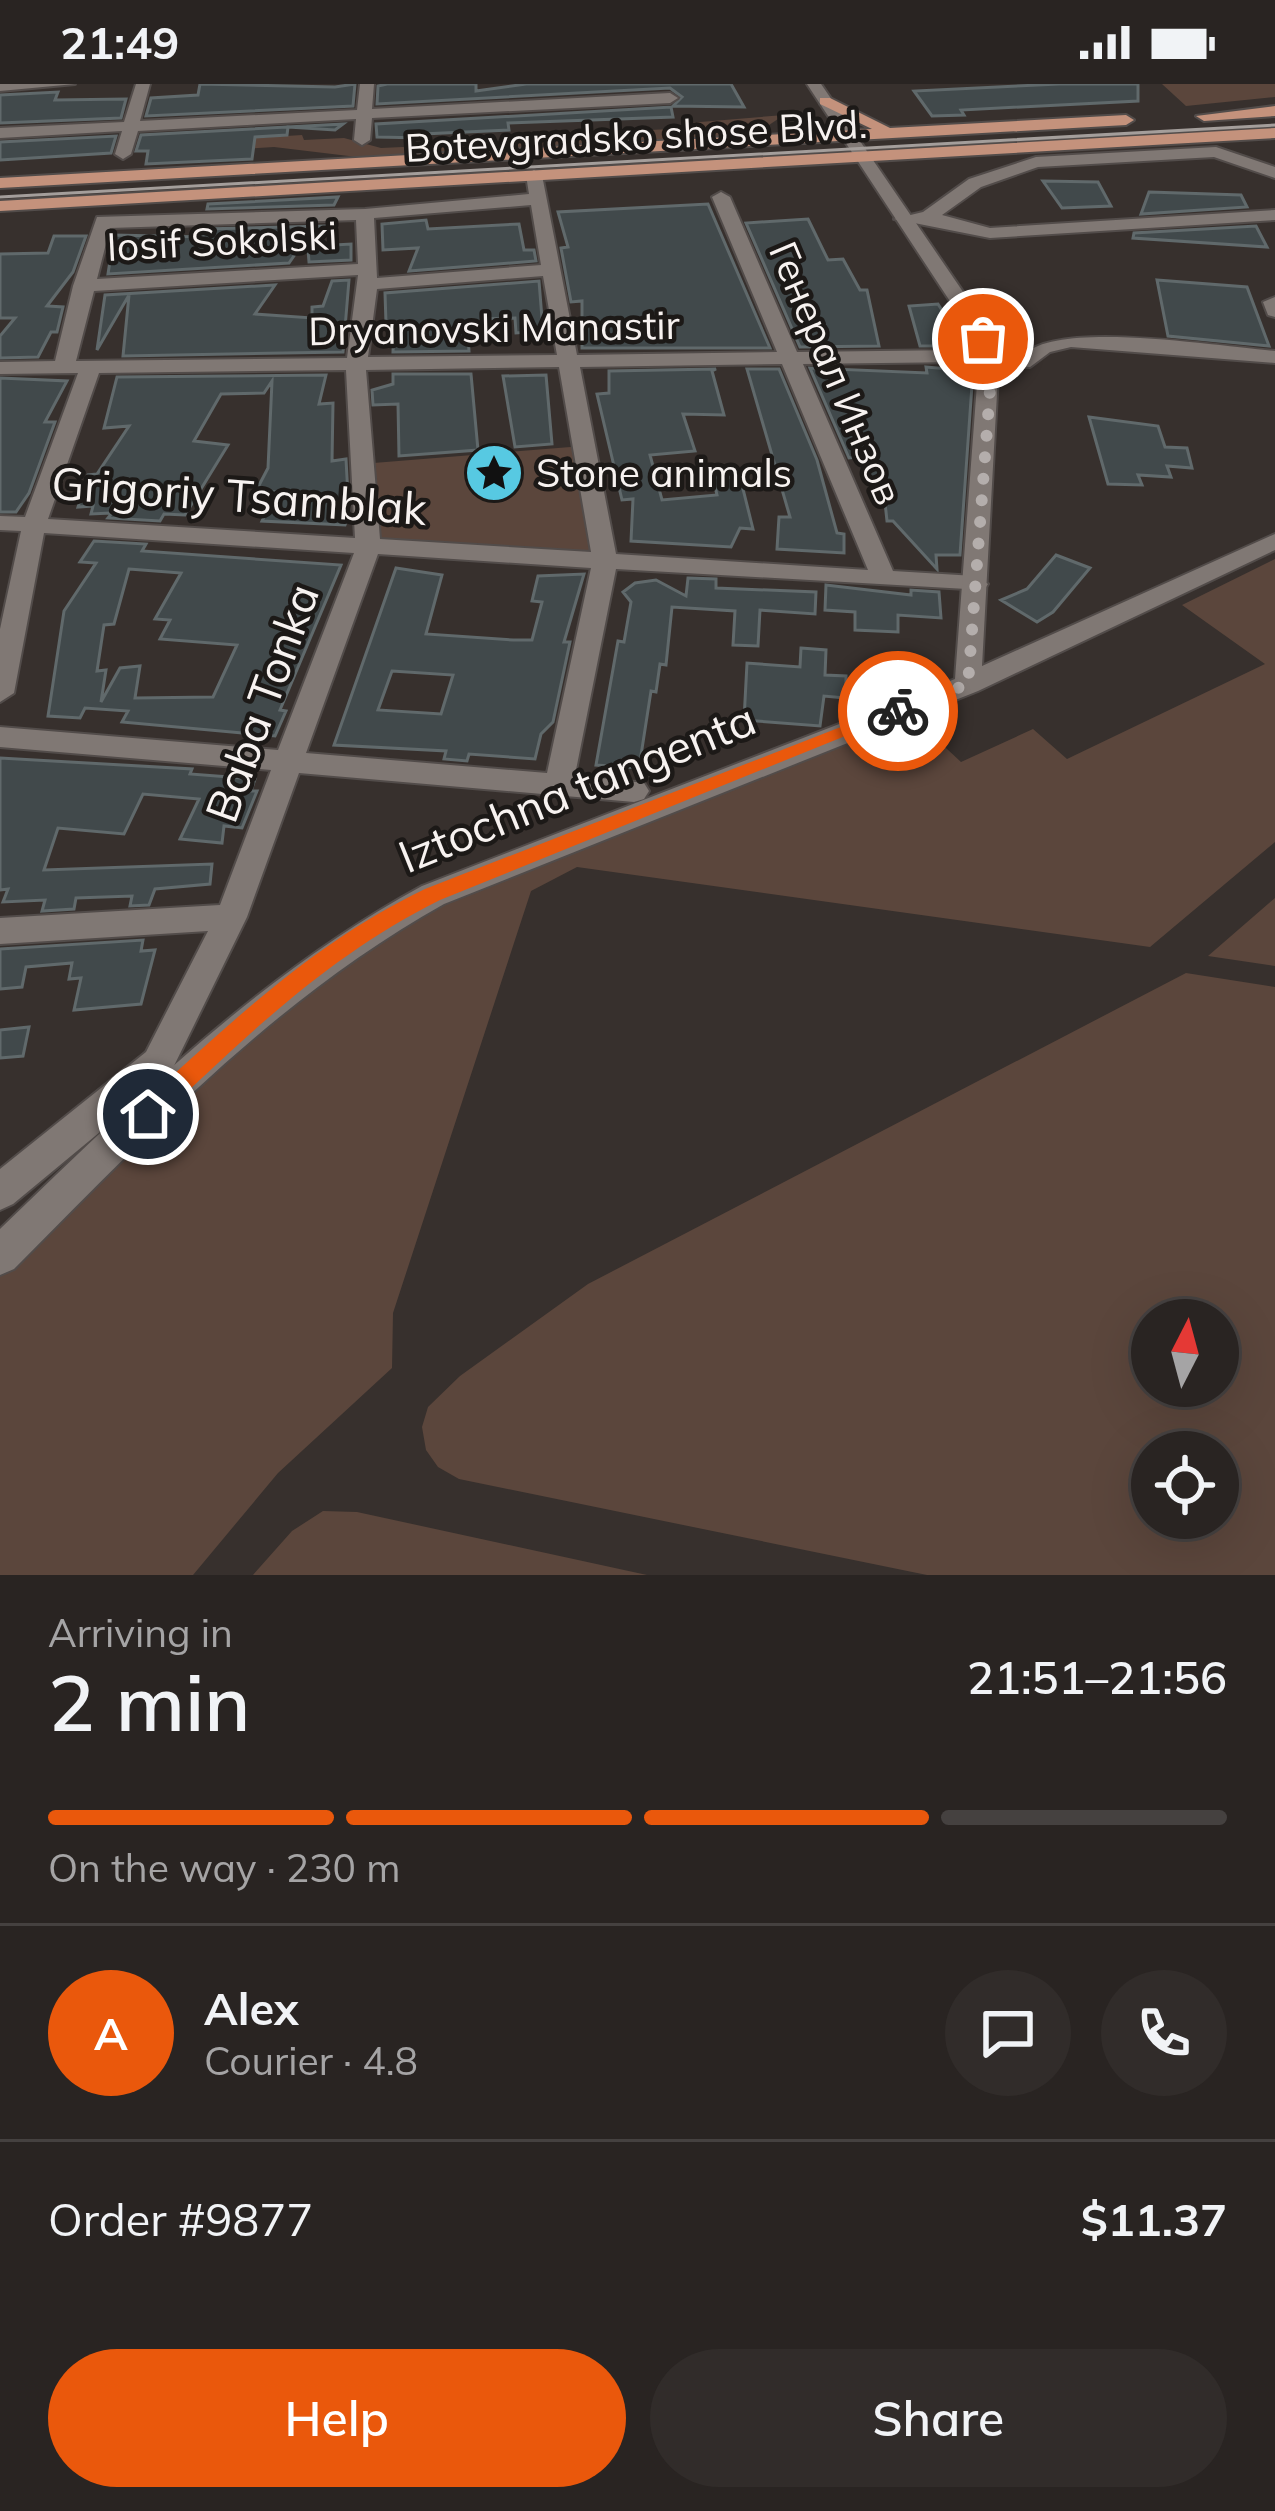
<!DOCTYPE html>
<meta charset="utf-8">
<style>
:root{--surface:#292422;--page:#312c2a;--text:#f1f3f6;--muted:#a5a4a5;--line:#454140;--accent:#ea580c}
body{margin:0;font-family:Mulish,sans-serif;background:var(--page);color:var(--text);height:100vh;display:flex;flex-direction:column;font-size:45px;white-space:nowrap}
*{box-sizing:border-box;margin:0}
p{font-size:39px;color:var(--muted)}
.icon{flex:none;width:66px;height:66px;fill:none;stroke:currentColor;stroke-width:2;stroke-linecap:round;stroke-linejoin:round}
.map{position:relative;height:1491px;overflow:hidden}
.sheet{display:flex;flex-direction:column;background:var(--surface);flex:1}
.sheet>*{flex:none}
.needle{width:78px;rotate:6deg}
.controls{position:absolute;left:1131px;top:1215px;display:grid;gap:24px}
.controls a{display:grid;place-items:center;width:108px;height:108px;border-radius:50%;background:var(--surface);box-shadow:0 12px 48px #0002,0 0 0 3px var(--line);font-size:60px}
.pin{position:absolute;display:grid;place-items:center;width:102px;height:102px;color:#fff;margin:-51px;border:6px solid #fff;border-radius:50%;box-shadow:0 3px 12px #0007}
.courier{position:absolute;display:grid;place-items:center;width:120px;height:120px;margin:-60px;border:9px solid #ea580c;border-radius:50%;background:#fff;color:#222;box-shadow:0 3px 15px #0007}
.overview em{font-style:normal;font-weight:600}
.overview div{display:flex;flex-direction:column-reverse}
.overview{display:flex;align-items:center;justify-content:space-between;height:204px;padding:0 48px}
h1{font-size:78px;font-weight:600;line-height:90px}
.bar{display:grid;grid-template-columns:repeat(4,1fr);gap:18px 12px;align-content:center;height:144px;padding:0 48px}
.bar i{height:15px;border-radius:9px;background:var(--line)}
.bar .active{background:var(--accent)}
.bar p{grid-column:span 4}
.line{display:flex;align-items:center;gap:30px;padding:0 48px;border-top:3px solid var(--line)}
.line div{flex:1}
.round{display:grid;place-items:center;flex:none;width:126px;height:126px;border-radius:63px;background:var(--page)}
.button{display:flex;gap:24px;margin-top:auto;padding:24px 48px}
.button a{flex:1;height:138px;border-radius:72px;background:var(--accent);color:#fff;font-size:48px;font-weight:600;line-height:138px;text-align:center}
.button a+a{background:var(--page);color:var(--text)}
.status{display:flex;justify-content:space-between;align-items:center;height:84px;padding:0 60px;background:var(--surface);direction:ltr}
.status svg{height:33px;fill:currentColor}
.map>svg:first-child{display:block}
</style>
<div class="status"><b>21:49</b><svg viewBox="0 0 49 12"><path d="M0 12V9h3v3zM5 12V6h3v6zM10 12V3h3v9zM15 12V0h3v12zM26 1h20v11H26zM47 4h2v5h-2z"/></svg></div>
<div class="map">
<svg width="1275" height="1491" viewBox="0 0 1275 1491">
<rect width="100%" height="100%" fill="#37302d"/>
<path fill="#5b463c" fill-rule="evenodd" d="M1162,0H1275V13L1186,22Z
M784,31L766,43L768,50L357,73L274,63L191,68L192,58L302,51L304,56L344,54L381,64L593,54L592,49L689,44L688,39Z
M583,362L605,477L368,463L361,380Z
M1275,475V758L1150,863L577,783L531,807L393,1229L392,1284L278,1389L193,1491H0V1172L365,844L904,625L961,678L1033,645L1067,675L1265,580L1182,521Z
M1275,814V882L1208,872Z
M1186,889L1275,903V1491H927L459,1395L438,1383L426,1366L422,1343L428,1323L460,1292L588,1200ZM1152,1236H1218V1302H1152ZM1152,1368H1218V1434H1152Z
M323,1427L357,1428L647,1491H253L292,1447Z"/>
<path fill="#41494b" stroke="#60696b" stroke-width="3" fill-rule="evenodd" d="M200,0L335,3L355,0L353,22L146,32L151,14L198,11Z
M387,0H476V7L526,0H731L744,23L673,22L682,13L670,4L377,20L378,2Z
M1059,0H1138V17L961,26L964,31L932,32L914,7Z
M58,8L55,16L126,15L121,34L0,39V11Z
M671,23L673,33L508,39L509,46L423,50V54L377,53L376,40Z
M343,40L335,46L288,43L287,51L255,53L252,75L146,80L148,67H136L141,51Z
M116,52L111,69L0,76V58Z
M1043,97L1098,98L1111,122L1062,124Z
M1149,108L1241,111L1247,123L1141,130Z
M338,113L334,121L207,125L208,120Z
M708,120L770,264H582V217L571,218L561,164L568,163L558,128Z
M808,135L828,176L843,175L860,206H867L879,262L800,263L746,139Z
M426,136L428,145L519,140L524,166H534L536,177L409,187L418,164L383,166L382,140Z
M325,142L316,162L351,160V176L309,178L307,153L289,179L108,190L114,151L203,153L204,145Z
M1256,142L1267,163L1133,154L1134,149Z
M54,152H86L73,188L47,222L63,223L57,248H51L38,273L0,274V252L15,234H0V170L48,169Z
M349,196L343,268L123,272L129,211L97,266L105,211L275,201L255,230L312,234V223L323,222L332,197Z
M1157,196L1247,203L1269,262L1168,252Z
M539,197L543,247L516,249L515,234L481,235L478,250L468,251L469,267L393,268L394,239H386L385,209Z
M938,220L956,249L959,262H920L909,222Z
M926,283L973,287L960,471H936L937,485L893,437H887L883,400L869,401L859,373L849,374L810,284L927,289Z
M716,285L712,287L724,331L683,330L695,367L650,371L662,416L717,411L713,394L740,393L753,445L740,444L731,463L631,457L633,415L622,416L597,310L609,309V287Z
M747,285H779L817,376L837,449L844,450V469L777,465L779,433H790Z
M393,290H471L478,366L399,372L398,320L373,321L372,306L393,300Z
M326,291L319,320L333,319L332,377L346,375L349,430L345,441L262,437L276,408L256,407L268,384L272,297L264,309L221,310L194,357L228,361L185,431L164,430L160,437L108,434L112,429L91,430L93,422L78,423L88,391L97,390L129,342L104,344L117,293Z
M546,291L552,360L515,363L503,292Z
M0,294L67,297L45,338H55L29,409L16,428H0Z
M1089,333L1158,342L1165,363L1187,364L1192,384L1167,382L1171,393L1138,391L1142,401L1108,400Z
M94,457L146,460L142,467L341,481L280,626L286,627L275,652L122,638L128,627L85,624L80,634L48,632L64,527L96,479L80,478ZM129,485L181,489L155,535L170,536L160,555L237,561L213,613L135,614L140,582L120,584L101,618L106,586L97,587L104,541L114,540Z
M1056,471L1090,484L1053,528L1037,538L1001,516L1027,505Z
M396,484L442,491L426,550L513,556H532L542,518L532,517L538,492L584,490L564,558H570L553,638L541,650L535,675L469,670L467,677L444,675L446,667L334,661ZM392,587L453,591L441,630L378,626Z
M688,494L716,495V504L816,508L815,530L760,526L758,562L733,561L735,527L672,523L666,581L660,580L656,608L651,607L639,684L596,681L618,557L624,558L631,518L623,508L635,499L656,496L686,512Z
M826,501L911,511V506L939,508L941,534L898,531V548L855,546V528L825,526Z
M801,564L826,566L825,591L846,592V614L824,612L820,642L744,636L747,579L800,583Z
M0,674L192,685L190,690L255,695L251,707H257L242,744L224,742L222,759L180,755L199,715L143,710L124,750L58,744L44,786L212,780L210,800L155,805L149,821L130,822L132,812L76,814L74,825L42,827L45,816L3,818L8,805L0,806Z
M143,856L141,867L155,866L141,920L74,926L81,894L69,895L72,879L26,883L22,903L0,905V865Z
M29,943L23,972L0,974V946Z"/>
<g fill="none" stroke-linecap="round" stroke-linejoin="round">
<defs>
<path id="minor" d="M0,0H75L0,7Z
M136,0H150L140,37L357,26L360,0H374L372,25L670,9L678,14L670,19L372,34L370,56L362,61L354,56L356,35L138,47L131,70L123,75L115,70L122,47L0,54V44L124,38Z
M1216,63L1275,83V94L1214,73L1038,83L981,103L942,131L990,144L1275,126V136L990,154L894,135L923,128L969,95L1036,73Z
M534,86L542,91L577,271L777,268L712,113L721,108L730,113L797,268L961,266L1025,270C1060,236 1222,263 1275,267V279L1071,263L1050,268L1030,283L961,278L803,280L893,487L975,492L988,500L984,506L616,485L575,691L644,699L649,707L644,715L634,718L299,689L247,833L170,990L13,1120L0,1126V1085L146,968L208,847L0,860V834L220,821L271,686L0,663V643L278,666L354,469L44,449L14,609L0,618V545L21,447L0,446V432L25,433L78,289L0,290V278L55,277L73,202L97,133L365,125L529,110L526,91ZM531,121L541,181L377,194L374,134ZM356,136L358,180L97,195L110,144ZM358,191L347,274L76,277L94,207ZM543,192L557,271L368,273L377,205ZM782,280L868,486L616,470L580,283ZM559,283L591,468L380,455L366,286ZM346,286L355,454L48,435L99,289ZM378,470L591,484L547,689L306,669Z
M1275,213V233L1268,231L1263,218Z"/>
<path id="tertiary" d="M807,0H821L985,240L999,273L982,582L1275,450V466L978,607L444,820C276,914 148,1050 14,1185L0,1191V1145C132,1018 259,891 422,802L955,595L979,273L965,240Z"/>
<path id="primary" d="M820,14H830L890,44L1126,31L1134,36L1126,41L0,104V94L872,45L820,20Z
M1275,22V32L1204,37L1196,32Z
M1275,44V54L0,127V117Z"/>
</defs>
<use href="#minor" stroke="#524c4a" stroke-width="4"/>
<use href="#tertiary" stroke="#524c4a" stroke-width="4"/>
<use href="#primary" stroke="#524c4a" stroke-width="4"/>
<use href="#minor" fill="#807874" fill-rule="evenodd"/>
<use href="#tertiary" fill="#807874" fill-rule="evenodd"/>
<use href="#primary" fill="#c4927c" fill-rule="evenodd"/>
<path stroke="#a49e9b" stroke-width="3" d="M0,113L1275,41"/>
</g>
<path fill="#ea580c" d="M892,623L907,627L440,816C326,873 248,951 156,1037H139V1022C232,938 311,860 425,805Z"/>
<g fill="none" stroke-linecap="round" stroke-linejoin="round">
<path stroke="#b4aeac" stroke-width="12" stroke-dasharray="0 21.6" d="M898,627L968,600L991,292L983,255"/>
</g>
<defs>
<symbol id="sight-disc" viewBox="-11 -11 22 22"><circle r="9.5" fill="#57c9e2" stroke="#1c1917"/><path d="M0-6L1.8-2.2L6-1.7L2.9 1.2L3.7 5.4L0 3.3L-3.7 5.4L-2.9 1.2L-6-1.7L-1.8-2.2Z" fill="#111"/></symbol>
</defs>
<g fill-rule="evenodd">
<use href="#sight-disc" x="461" y="356" width="66" height="66"/>
</g>
<g text-anchor="middle" stroke-width="9" stroke-linejoin="round" paint-order="stroke">
<g font-size="39" fill="#f7f2f0" stroke="#1c1917">
<text transform="translate(636 52) rotate(-3)" y="14">Botevgradsko shose Blvd.</text>
<text transform="translate(222 157) rotate(-3)" y="14">Iosif Sokolski</text>
<text transform="translate(494 244) rotate(-1)" y="14">Dryanovski Manastir</text>
<text transform="translate(836 289) rotate(67)" y="14">Генерал Инзов</text>
</g>
<g font-size="39" fill="#f7f2f0" stroke="#1c1917" text-anchor="start">
<text x="536" y="403">Stone animals</text>
</g>
<g font-size="45" fill="#f7f2f0" stroke="#1c1917">
<text transform="translate(239 412) rotate(4)" y="16">Grigoriy Tsamblak</text>
<text transform="translate(262 619) rotate(-70)" y="16">Baba Tonka</text>
<text transform="translate(577 704) rotate(-22)" y="16">Iztochna tangenta</text>
</g>
</g>
</svg>
<div class="controls">
<a><svg class="needle" viewBox="-14 -14 28 28"><path d="M0-13l5 13h-10z" fill="#e53935"/><path d="M0 13l5-13h-10z" fill="#a5a4a5"/></svg></a>
<a><svg class="icon" aria-label="locate" viewBox="0 0 24 24"><circle cx="12" cy="12" r="6"/><path d="M12 2v4M12 18v4M2 12h4M18 12h4"/></svg></a>
</div>
<div class="pin" style="left:983px;top:255px;background:#ea580c"><svg class="icon" aria-label="bag" viewBox="0 0 24 24"><path d="M5 8h14l-1 12H6zM9 8a3 3 0 0 1 6 0"/></svg></div>
<div class="pin" style="left:148px;top:1030px;background:#1f2937"><svg class="icon" aria-label="home" viewBox="0 0 24 24"><path d="M3 11l9-7 9 7M6 9v11h12V9"/></svg></div>
<div class="courier" style="left:898px;top:627px"><svg class="icon" aria-label="bike" viewBox="0 0 24 24"><circle cx="6" cy="16" r="4"/><circle cx="18" cy="16" r="4"/><path d="M6 16l4-8h5l3 8M10 8l3 8H6M13 5h3"/></svg></div>
</div>
<section class="sheet">
<div class="overview"><div><h1>2 min</h1><p>Arriving in</p></div><em>21:51–21:56</em></div>
<div class="bar"><i class="active"></i><i class="active"></i><i class="active"></i><i></i><p>On the way · 230 m</p></div>
<div class="line" style="height:216px"><b class="round" style="background:var(--accent);color:#fff">A</b><div><b>Alex</b><p>Courier · 4.8</p></div><a class="round"><svg class="icon" aria-label="chat" viewBox="0 0 24 24"><path d="M4 5h16v11H9l-5 4z"/></svg></a><a class="round"><svg class="icon" aria-label="phone" viewBox="0 0 24 24"><path d="M5 4h4l2 5-3 2q2 4 5 5l2-3 5 2v4C11 20 4 13 5 4z"/></svg></a></div>
<div class="line" style="height:156px"><div>Order #9877</div><b>$11.37</b></div>
<div class="button"><a>Help</a><a>Share</a></div>
</section>
